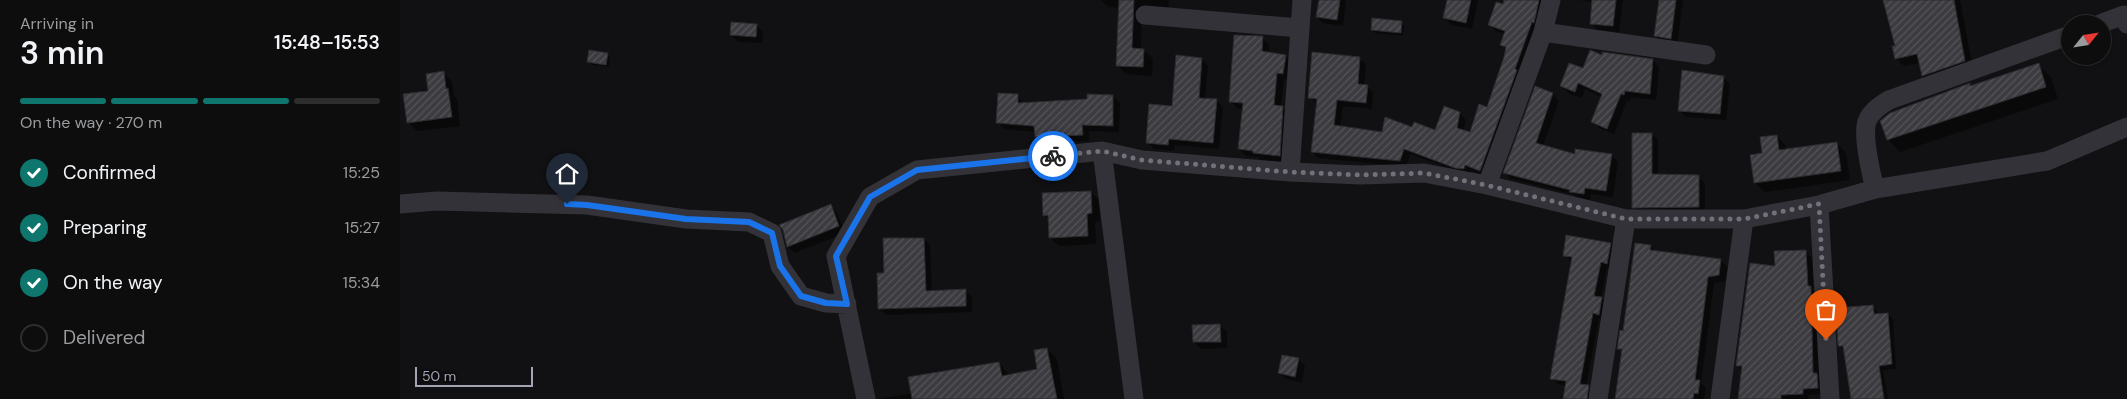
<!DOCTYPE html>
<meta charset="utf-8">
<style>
:root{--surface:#0d0d0e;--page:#161617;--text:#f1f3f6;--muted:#9a9c9e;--line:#2d2d2e;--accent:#0f766e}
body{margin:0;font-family:"DM Sans",sans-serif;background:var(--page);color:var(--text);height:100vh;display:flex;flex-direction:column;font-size:19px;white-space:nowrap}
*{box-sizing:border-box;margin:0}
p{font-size:16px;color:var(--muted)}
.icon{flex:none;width:28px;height:28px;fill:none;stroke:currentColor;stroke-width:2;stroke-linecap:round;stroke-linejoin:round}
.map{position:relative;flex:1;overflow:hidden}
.panel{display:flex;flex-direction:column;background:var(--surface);width:400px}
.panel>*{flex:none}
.needle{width:32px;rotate:60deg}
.buttons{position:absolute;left:1661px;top:15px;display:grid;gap:10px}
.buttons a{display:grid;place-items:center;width:50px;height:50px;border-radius:50%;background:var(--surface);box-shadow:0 1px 4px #0004,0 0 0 1px var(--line);font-size:25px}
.scale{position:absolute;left:15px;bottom:12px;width:118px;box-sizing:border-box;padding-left:5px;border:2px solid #a3a5b3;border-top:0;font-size:14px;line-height:18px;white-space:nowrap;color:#a3a5b3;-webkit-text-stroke:4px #0c0c0e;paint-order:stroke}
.pin{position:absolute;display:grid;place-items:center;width:42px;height:42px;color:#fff;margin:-51px -21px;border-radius:50% 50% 50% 0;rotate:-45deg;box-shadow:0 0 5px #0007}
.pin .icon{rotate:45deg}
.courier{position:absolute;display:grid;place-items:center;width:50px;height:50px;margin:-25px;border:4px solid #1a73e8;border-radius:50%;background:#fff;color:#222;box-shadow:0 1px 6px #0007}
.summary em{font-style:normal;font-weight:600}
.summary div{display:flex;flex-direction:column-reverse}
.summary{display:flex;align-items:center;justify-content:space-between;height:85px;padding:0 20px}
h1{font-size:32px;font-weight:600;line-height:38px}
.bar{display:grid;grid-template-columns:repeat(4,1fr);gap:8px 5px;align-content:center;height:60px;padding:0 20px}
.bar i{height:6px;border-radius:4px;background:var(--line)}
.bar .current{background:var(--accent)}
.bar p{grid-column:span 4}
ol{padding:0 20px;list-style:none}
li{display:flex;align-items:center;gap:15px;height:55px}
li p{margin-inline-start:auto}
li .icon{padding:5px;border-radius:50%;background:var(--accent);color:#fff;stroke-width:4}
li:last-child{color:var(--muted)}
li i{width:28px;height:28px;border:2px solid var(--line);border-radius:50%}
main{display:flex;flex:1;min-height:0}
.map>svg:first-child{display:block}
</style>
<main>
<section class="panel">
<div class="summary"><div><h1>3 min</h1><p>Arriving in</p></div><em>15:48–15:53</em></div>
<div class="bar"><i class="current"></i><i class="current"></i><i class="current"></i><i></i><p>On the way · 270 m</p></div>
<ol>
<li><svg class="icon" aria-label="check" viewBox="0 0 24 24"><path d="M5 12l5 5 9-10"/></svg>Confirmed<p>15:25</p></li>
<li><svg class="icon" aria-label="check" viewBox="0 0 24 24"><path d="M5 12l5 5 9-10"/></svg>Preparing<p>15:27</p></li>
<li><svg class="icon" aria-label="check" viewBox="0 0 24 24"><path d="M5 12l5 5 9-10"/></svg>On the way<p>15:34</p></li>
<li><i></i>Delivered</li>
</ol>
</section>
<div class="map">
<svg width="1727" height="399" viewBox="0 0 1727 399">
<defs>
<pattern id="building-hatch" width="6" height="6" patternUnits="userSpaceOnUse" patternTransform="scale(1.25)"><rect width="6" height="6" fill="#3c3b40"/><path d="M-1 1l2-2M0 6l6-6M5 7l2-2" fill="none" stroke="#555459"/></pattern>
</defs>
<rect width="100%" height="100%" fill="#111113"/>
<path fill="#0007" d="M701,0H769L768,12L742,9L741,50H744L753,59L752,76L726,74L717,65L720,8L708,7Z
M919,0H946L943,26L923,23L917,17Z
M1048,0H1078L1072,29L1051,25L1045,18Z
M1106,0H1142L1140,28L1087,176L1071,170L1070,175L1063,173L1010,154L1006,167L918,158L912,151L918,104L909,97L959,58L966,64L964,86H967L973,92L972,109L943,106L940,128L983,133L1013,128L1036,131L1059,113L1066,120L1063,132L1070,134L1087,109L1107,49L1102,45L1105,34L1096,31L1090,25Z
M1178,0H1223L1219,32L1198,30L1191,23L1193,2Z
M1260,0H1283L1277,45L1262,43L1256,36Z
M1484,0H1560L1573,69L1531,84L1523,76L1520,63L1504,66L1496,58V47Z
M1001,22L1004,25L1003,36L975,33L972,30Z
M356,25L363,32L362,43L338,42L331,35Z
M862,37L869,45V53L885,56L893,63L890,80L884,79L881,107L890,114L887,163L861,160L858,157L846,156L839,149L843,109L837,108L830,101Z
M207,54L210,57L209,67L192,65L189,62Z
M1203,56L1253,60L1259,67L1256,100L1232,97L1230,101L1227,100L1214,134L1199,128L1192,121L1202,97L1185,89L1182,98L1168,93L1162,86Z
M802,59L808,66L805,100L816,101L823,107L819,149L775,145L774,151L754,149L747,142L773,108Z
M1638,65L1651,77L1658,99L1500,152L1488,139L1569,84L1572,87Z
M43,73L52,81L54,96L57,98L60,126L17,131L8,122Z
M1323,77L1330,84L1326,120L1286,117L1279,110Z
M1136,88L1153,94L1159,101L1143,146L1176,155H1211L1218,162L1213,197L1191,194L1190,200L1177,198L1175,195L1111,179L1105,173Z
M618,96L624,104L688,100L713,96L720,103L719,132L689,131V141L643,143L636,137V132L604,129L598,122Z
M1252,134L1258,140V176L1299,177L1305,183V213L1240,214L1233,207Z
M1377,136L1386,146L1387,151L1436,143L1446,153L1450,180L1365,192L1355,183L1364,154Z
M691,192L699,200L700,221L695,222L696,244L659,246L650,238L649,220L644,215Z
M430,206L437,213L445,233L395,253L388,247L384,230Z
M524,239L530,245L532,292L565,290L572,297V312L486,315L479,309L485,274Z
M1210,244L1216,250L1213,269L1207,268L1201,298L1208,304L1205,320L1199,319L1186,386L1194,393V399H1164L1166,386L1158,384L1151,378L1173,262L1164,255Z
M1250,247L1256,252L1320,260L1327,267L1325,281L1314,283L1301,384L1306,388L1304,399H1217L1223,352L1219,348Z
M1406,252L1412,258L1413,290L1417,293L1419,376L1423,380L1424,394L1408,395L1409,399H1339L1343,371L1337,365L1376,267Z
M1472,306L1477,311L1478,315L1488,314L1493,319L1496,369L1483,370L1488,399H1452L1445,351L1440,346Z
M820,326L827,332V348L801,349L794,342Z
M647,349L657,359L664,399H478L512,393L599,363L610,376L639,370Z
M898,360L905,366L902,383L886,379L879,373Z"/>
<path fill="url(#building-hatch)" stroke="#2c2b2f" d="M719,0H734L732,48L744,49L743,67L716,66Z
M919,0H940L937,20L916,17Z
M1047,0H1071L1066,23L1043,18Z
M1104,0H1139L1134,23L1132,22L1115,69L1117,70L1080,171L1065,165L1064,169L1055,168L1004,149L1000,161L911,152L917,99L908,98L912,52L960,57L958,84L968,85L966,103L937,100L934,125L982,132L985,117L1012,127L1014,122L1035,130L1044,106L1060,112L1057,128L1070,132L1079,104L1087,107L1104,57L1106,47L1100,45L1105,31L1088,25L1096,2L1103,4Z
M1192,0H1216L1213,26L1190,24Z
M1259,0H1276L1271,39L1254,36Z
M1483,0H1554L1565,61L1522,76L1517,54L1495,59L1492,46H1495Z
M972,18L1002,21L1001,33L971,30Z
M331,22L357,24L356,37L330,35Z
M834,35L863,36L862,51L886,55L883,74L877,73L874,105L883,106L880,156L853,153V151L838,149L843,103L829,102Z
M189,50L208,53L206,65L187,62Z
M1190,50L1202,55V52L1253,59L1250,94L1225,91L1224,95L1221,94L1207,129L1191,122L1202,94L1178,83L1175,92L1160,86L1169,63L1183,68Z
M776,55L802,58L799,98L817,99L813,143L769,139L768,145L746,143L749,104L772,106Z
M1639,63L1646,87L1487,140L1480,121L1490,113L1570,83V86Z
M1282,70L1324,76L1320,114L1278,111Z
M44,71L46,89L48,88L52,117L7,123L3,94L28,91L26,74Z
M1135,86L1153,93L1136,143L1175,154V149L1212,154L1206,191L1185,188L1184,194L1169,192L1170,190L1103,173Z
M598,93L618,94V103L687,99V94L713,95V126L682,125L683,135L635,137L634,126L596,123Z
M1232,133H1252V174L1299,175V207L1232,208Z
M1377,135L1379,150L1437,142L1441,171L1354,183L1350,155L1362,153L1360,137Z
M691,191L692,213L687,214L688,236L649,238L648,215L643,216L642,193Z
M431,204L439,226L387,247L383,230L379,225Z
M1166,235L1211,243L1207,264L1201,262L1194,296L1202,297L1199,315L1193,313L1180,384L1189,385L1187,399H1163L1166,381L1150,379L1172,257L1163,256Z
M483,238H524L526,291L566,289V306L478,309L477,273H484Z
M1235,243L1251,245L1250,250L1321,259L1319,275L1308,277L1295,380H1300L1298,394L1294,393L1293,399H1215L1222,349H1217L1220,330L1223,331Z
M1406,250L1408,286H1411L1413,373H1417L1418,388L1403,389V394L1381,395V399H1338L1342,366H1336L1350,263L1375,266L1374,251Z
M1473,305L1474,314L1488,313L1492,364L1479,366L1484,399H1451L1443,346H1438L1436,308Z
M820,324L821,342H793L792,325Z
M647,348L657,399H512L508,377L599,362L602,376L637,369L634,350Z
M882,355L899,358L895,377L878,373Z"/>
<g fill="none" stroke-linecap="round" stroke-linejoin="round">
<path stroke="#323238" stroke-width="19" d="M745,15L899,28
M1700,24L1724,15L1727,24
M1143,32L1306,55
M702,151L734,399
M890,172L902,0
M1087,185L1143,32L1151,0
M1475,189C1471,173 1464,142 1466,126C1467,114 1479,106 1489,100L1670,35
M0,204L37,201L187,205L286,219L349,222L372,233L380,266L401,296L426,303L447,304
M1419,205L1430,399
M466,399L436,256L470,197L517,170L702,151L742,160L890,172L961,175L1024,173L1087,185L1226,219H1344L1419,205L1475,189L1647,161L1727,127
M1198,399L1226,219
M1320,399L1344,219"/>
</g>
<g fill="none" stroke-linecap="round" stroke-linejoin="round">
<path stroke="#70717b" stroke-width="5" stroke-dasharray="0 9" d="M653,156L702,151L742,160L890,172L961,175L1024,173L1086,185L1226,219H1344L1419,204L1426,340"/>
<path stroke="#1a73e8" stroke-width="6" d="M167,204L187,205L286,219L349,222L372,233L380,266L401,296L426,303L447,304L436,256L470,197L517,170L653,156"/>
</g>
</svg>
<div class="buttons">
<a><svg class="needle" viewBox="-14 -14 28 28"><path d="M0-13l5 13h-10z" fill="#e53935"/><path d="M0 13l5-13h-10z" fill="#9a9c9e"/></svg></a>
</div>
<div class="scale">50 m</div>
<div class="pin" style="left:1426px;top:340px;background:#ea580c"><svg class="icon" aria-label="bag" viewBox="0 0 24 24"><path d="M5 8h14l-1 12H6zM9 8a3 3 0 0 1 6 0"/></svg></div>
<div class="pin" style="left:167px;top:204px;background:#1f2937"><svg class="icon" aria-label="home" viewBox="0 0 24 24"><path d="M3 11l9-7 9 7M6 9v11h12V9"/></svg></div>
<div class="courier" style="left:653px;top:156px"><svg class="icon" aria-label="bike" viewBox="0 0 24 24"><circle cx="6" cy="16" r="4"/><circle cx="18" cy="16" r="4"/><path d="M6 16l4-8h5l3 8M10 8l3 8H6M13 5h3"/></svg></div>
</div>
</main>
